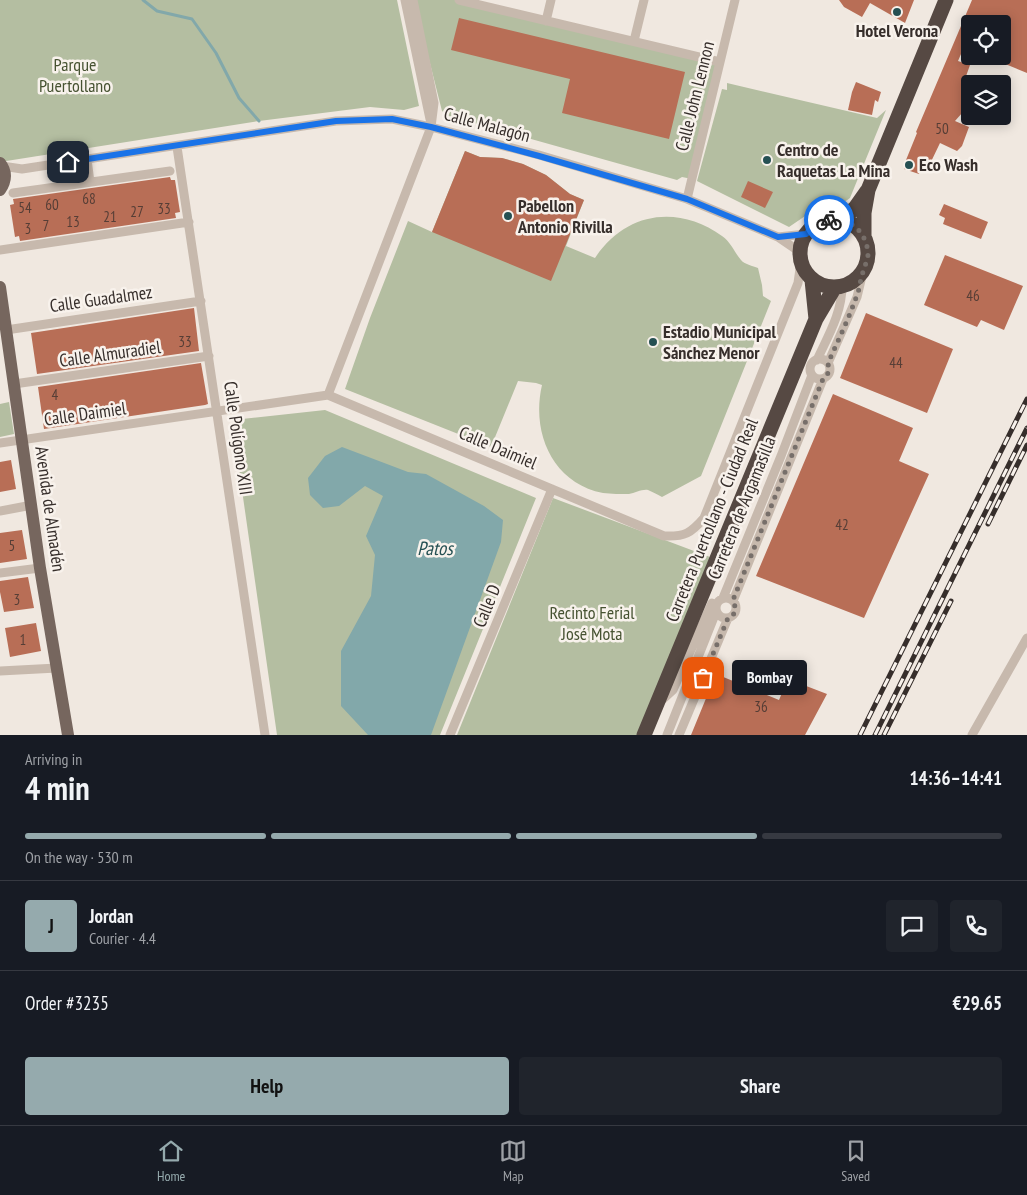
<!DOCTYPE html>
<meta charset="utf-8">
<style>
:root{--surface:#171b24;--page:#20242c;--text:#f1f3f6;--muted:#9ea1a6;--line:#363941;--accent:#95aaad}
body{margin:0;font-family:"PT Sans Narrow",sans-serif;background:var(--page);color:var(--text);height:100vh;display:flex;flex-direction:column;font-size:19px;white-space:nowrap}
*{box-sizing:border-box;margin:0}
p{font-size:16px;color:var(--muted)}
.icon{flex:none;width:28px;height:28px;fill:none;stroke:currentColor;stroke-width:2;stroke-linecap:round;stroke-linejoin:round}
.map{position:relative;height:735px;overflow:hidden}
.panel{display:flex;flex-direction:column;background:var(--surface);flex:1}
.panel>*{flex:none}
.controls{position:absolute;left:961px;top:15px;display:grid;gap:10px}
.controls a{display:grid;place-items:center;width:50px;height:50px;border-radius:5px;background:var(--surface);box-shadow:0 2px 12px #0003;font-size:25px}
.pin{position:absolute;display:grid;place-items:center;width:42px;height:42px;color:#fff;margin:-21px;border-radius:10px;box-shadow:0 2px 8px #0006}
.courier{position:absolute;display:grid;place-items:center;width:50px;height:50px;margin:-25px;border:4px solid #1a73e8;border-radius:50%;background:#fff;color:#222;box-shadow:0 1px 6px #0007}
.bubble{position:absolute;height:35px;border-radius:5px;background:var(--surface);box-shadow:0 2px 12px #0003;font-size:16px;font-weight:700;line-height:35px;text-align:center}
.head em{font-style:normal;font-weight:700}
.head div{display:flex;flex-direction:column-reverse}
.head{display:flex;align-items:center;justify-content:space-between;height:85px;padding:0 25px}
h1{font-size:32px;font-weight:700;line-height:38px}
.bar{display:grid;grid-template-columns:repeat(4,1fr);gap:8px 5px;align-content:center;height:60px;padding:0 25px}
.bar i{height:6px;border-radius:4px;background:var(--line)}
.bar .current{background:var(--accent)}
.bar p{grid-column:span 4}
.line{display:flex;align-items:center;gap:12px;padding:0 25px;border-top:1px solid var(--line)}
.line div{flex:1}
.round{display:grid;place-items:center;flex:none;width:52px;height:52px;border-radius:5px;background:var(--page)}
.cta{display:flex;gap:10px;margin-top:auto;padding:10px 25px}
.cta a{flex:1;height:58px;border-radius:5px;background:var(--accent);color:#111;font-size:20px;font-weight:700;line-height:58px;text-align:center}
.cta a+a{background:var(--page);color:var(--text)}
.dock{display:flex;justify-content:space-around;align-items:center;height:70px;border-top:1px solid var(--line);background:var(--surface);font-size:14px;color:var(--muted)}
.dock a{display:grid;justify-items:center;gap:2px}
.dock .current{color:var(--accent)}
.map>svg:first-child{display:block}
</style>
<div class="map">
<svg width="1027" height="735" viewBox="0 0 1027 735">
<rect width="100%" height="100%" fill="#f0e8e0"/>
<path fill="#b4bea1" d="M0,0H397L419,106L404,110L370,107L259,121L0,162Z
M414,0H459L720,62L692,179L682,177L677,180L449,116L442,111Z
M727,83L877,118L886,110L850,198L843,203L814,210L789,227L697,181L722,89L727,90Z
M465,151L480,157L502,158L523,164L546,175L570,194L584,200L566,246L595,258C625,212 678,204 722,236C731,242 734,252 741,260C744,264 753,266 758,268L762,285L763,296L771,301L701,476L662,497C658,495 653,492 648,490C642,489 635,493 629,494C621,494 611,494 603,493C552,483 531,432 542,385L536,383L518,381L491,447L345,389L370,318L408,221L432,232Z
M9,402L14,434L0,437V404Z
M325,410L536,498L440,735H277L232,420Z
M553,498L710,557L637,735H457Z"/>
<path fill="#82a8aa" d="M342,447L408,472L426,474L484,506L503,520L501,542L431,735H368L341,706V651L371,596L375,555L366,536L383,496L365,486L339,506L323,508L310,495L308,478L325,456Z"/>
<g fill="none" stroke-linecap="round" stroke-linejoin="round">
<path stroke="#82a8aa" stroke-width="3" d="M143,0L157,11L192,19L216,53L239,98L259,121"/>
</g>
<path fill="#b86e56" d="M839,0H914L905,23L870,3L862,17L844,7Z
M972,0H1027V73L986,56H1002V24H970V49L964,47L958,61L970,65L965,79L970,81V104L955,121L969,127L962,146L957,151L940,143L928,168L922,166L919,174L904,169L906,160L917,133L916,132Z
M459,18L685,72L669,139L562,113L570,79L451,50Z
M856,82L881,92L878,102L875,100L872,115L848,110L852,92Z
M465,151L480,157L502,158L523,164L546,175L570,194L584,200L551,281L432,232Z
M170,177L171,180H175L180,212L175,213L176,218L20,241L19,236L15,237L10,205L14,204L13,199Z
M748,181L773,192L765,208L741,197Z
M944,204L988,222L981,239L943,224L945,218L939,215Z
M945,255L1023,286L1004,330L981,320L977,327L924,305Z
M194,308L199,351L37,374L31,333Z
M866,313L953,349L927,413L840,378Z
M201,363L208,404L205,405L44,429L38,387Z
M833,394L913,428L899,461L929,474L864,618L756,576Z
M11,460L16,489L0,492V462Z
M22,530L27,559L0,563V533Z
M28,577L34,608L4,612L0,592V581Z
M36,623L41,651L10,657L5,628Z
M716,674L779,700L788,679L827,694L805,735H691Z"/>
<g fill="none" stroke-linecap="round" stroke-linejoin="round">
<path stroke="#c7b9ad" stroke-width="9" d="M405,0L430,119
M459,0L720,62
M546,21L551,0
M634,41L644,0
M177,147L265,735
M87,159L90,182
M2,166L22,169L336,121L392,119L431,127L539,155L687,199L778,237L800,252
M13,193L170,171
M687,199L735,0
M778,237L806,234
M0,250L189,222
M6,330L201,301
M810 369a10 10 0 1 1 20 0a10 10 0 1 1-20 0Z
M817,360C828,336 842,313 842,286
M828,363L857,297L863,272
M14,384L209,356
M328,395L431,127L434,103L413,0
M0,443L328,395L664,536C685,537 691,533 704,518L798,283L801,262
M0,511L32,505
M0,573L40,568
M716 608a10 10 0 1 1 20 0a10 10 0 1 1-20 0Z
M723,598L781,456L812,375
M733,601L823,379
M0,671L57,668
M661,701L673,690L712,603L716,605
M450,735L552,489
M667,735L716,612
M679,735L728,618
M972,735L1027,638"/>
<path stroke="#76665e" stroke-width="12" d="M0,163C7,172 6,181 0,190
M0,287L40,568L68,735"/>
<path stroke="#564943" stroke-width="15" d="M800 253a34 34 0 1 1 68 0a34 34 0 1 1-68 0Z
M841,220L855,208L867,191
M864,237V213L868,190L946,0
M812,280L816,319
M644,735L816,319L835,287"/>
<defs>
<path id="rail" d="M988,524L1027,445
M860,735L1027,399
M875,735L1027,428
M884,735L951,601"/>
</defs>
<use href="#rail" stroke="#362e2b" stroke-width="5"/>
<use href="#rail" stroke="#f8f2ec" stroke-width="3" stroke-dasharray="9" stroke-linecap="butt"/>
</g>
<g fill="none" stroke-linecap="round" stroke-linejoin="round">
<path stroke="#776f6a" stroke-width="5" stroke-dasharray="0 9" d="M703,678L728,618L733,615L736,610L733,600L823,379L829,372L828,363C838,341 849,318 857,295C860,288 860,280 863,272C864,266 868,261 868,254C867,233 851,217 829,220"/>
<path stroke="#1a73e8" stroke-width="6" d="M68,162L336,121L392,119L431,127L539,156L687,199L778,237L806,234L817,224L829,220"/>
</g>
<g fill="#255053" stroke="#f8f2ec" stroke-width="2">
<circle cx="897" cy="12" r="5"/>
<circle cx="767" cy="160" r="5"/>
<circle cx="909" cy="165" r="5"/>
<circle cx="508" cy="216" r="5"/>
<circle cx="653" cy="342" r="5"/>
</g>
<g text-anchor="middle" stroke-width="5" stroke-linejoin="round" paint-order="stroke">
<g font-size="15" fill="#563e36">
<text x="942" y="134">50</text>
<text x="89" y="204">68</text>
<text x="52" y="210">60</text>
<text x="25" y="213">54</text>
<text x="164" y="214">33</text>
<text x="137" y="217">27</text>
<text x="110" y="222">21</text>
<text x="73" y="227">13</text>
<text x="46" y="231">7</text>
<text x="28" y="234">3</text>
<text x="973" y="301">46</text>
<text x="185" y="347">33</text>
<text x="896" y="368">44</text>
<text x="55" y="400">4</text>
<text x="842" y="530">42</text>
<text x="12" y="551">5</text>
<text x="17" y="605">3</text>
<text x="23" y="645">1</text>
<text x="761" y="712">36</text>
</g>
<g font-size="18" font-weight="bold" fill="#362e2b" stroke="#f8f2ec" text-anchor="start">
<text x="897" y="37" text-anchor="middle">Hotel Verona</text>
<text x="777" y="156">Centro de<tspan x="777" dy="21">Raquetas La Mina</tspan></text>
<text x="919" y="171">Eco Wash</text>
<text x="518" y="212">Pabellon<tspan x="518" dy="21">Antonio Rivilla</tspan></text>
<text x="663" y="338">Estadio Municipal<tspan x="663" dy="21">Sánchez Menor</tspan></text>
</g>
<g font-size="18" fill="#465231" stroke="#f8f2ec">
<text x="75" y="71">Parque<tspan x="75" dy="21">Puertollano</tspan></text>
<text x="592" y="619">Recinto Ferial<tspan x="592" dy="21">José Mota</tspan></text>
</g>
<g font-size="18" fill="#362e2b" stroke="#f8f2ec">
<text transform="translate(695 96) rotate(-76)" y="6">Calle John Lennon</text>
<text transform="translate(487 125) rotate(15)" y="6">Calle Malagón</text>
<text transform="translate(101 299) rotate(-8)" y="6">Calle Guadalmez</text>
<text transform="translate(110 354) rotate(-8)" y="6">Calle Almuradiel</text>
<text transform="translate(85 414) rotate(-8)" y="6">Calle Daimiel</text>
<text transform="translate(238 438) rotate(82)" y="6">Calle Polígono XIII</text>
<text transform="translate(498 448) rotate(23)" y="6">Calle Daimiel</text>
<text transform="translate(742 508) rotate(-68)" y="6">Carretera de Argamasilla</text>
<text transform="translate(50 509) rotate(82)" y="6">Avenida de Almadén</text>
<text transform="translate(712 520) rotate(-68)" y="6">Carretera Puertollano - Ciudad Real</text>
<text transform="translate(487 606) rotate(-68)" y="6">Calle D</text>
</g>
<g font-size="19" font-style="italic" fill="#255053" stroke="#f8f2ec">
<text x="435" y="555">Patos</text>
</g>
</g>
</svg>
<div class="controls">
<a><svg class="icon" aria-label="locate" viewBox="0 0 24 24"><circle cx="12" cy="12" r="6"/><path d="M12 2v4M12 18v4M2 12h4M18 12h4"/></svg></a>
<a><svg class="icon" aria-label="layers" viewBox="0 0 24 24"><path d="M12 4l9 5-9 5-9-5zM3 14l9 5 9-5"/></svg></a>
</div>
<div class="pin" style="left:703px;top:678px;background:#ea580c"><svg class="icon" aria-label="bag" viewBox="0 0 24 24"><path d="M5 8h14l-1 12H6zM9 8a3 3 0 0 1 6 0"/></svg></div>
<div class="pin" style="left:68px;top:162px;background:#1f2937"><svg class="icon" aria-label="home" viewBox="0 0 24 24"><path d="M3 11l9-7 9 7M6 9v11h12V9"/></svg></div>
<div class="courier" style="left:829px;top:220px"><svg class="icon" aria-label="bike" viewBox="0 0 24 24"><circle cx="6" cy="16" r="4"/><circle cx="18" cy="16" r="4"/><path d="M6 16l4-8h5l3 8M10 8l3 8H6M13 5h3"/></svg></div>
<div class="bubble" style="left:732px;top:660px;width:75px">Bombay</div>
</div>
<section class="panel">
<div class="head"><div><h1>4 min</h1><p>Arriving in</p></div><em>14:36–14:41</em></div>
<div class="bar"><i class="current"></i><i class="current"></i><i class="current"></i><i></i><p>On the way · 530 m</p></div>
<div class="line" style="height:90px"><b class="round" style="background:var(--accent);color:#111">J</b><div><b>Jordan</b><p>Courier · 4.4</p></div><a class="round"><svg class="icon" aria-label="chat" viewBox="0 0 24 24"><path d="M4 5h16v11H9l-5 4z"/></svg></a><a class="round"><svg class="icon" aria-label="phone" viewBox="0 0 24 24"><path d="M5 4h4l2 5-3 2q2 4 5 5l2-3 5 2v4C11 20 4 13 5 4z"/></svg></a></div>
<div class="line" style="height:65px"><div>Order #3235</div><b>€29.65</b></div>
<div class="cta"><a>Help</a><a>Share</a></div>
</section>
<nav class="dock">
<a class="current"><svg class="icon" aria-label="home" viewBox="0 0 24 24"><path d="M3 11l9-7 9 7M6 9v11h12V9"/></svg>Home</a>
<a><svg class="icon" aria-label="map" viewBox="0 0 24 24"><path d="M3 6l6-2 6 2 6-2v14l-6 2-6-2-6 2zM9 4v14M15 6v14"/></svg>Map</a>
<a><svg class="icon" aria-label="saved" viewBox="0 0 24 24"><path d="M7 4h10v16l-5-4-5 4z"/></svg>Saved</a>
</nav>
